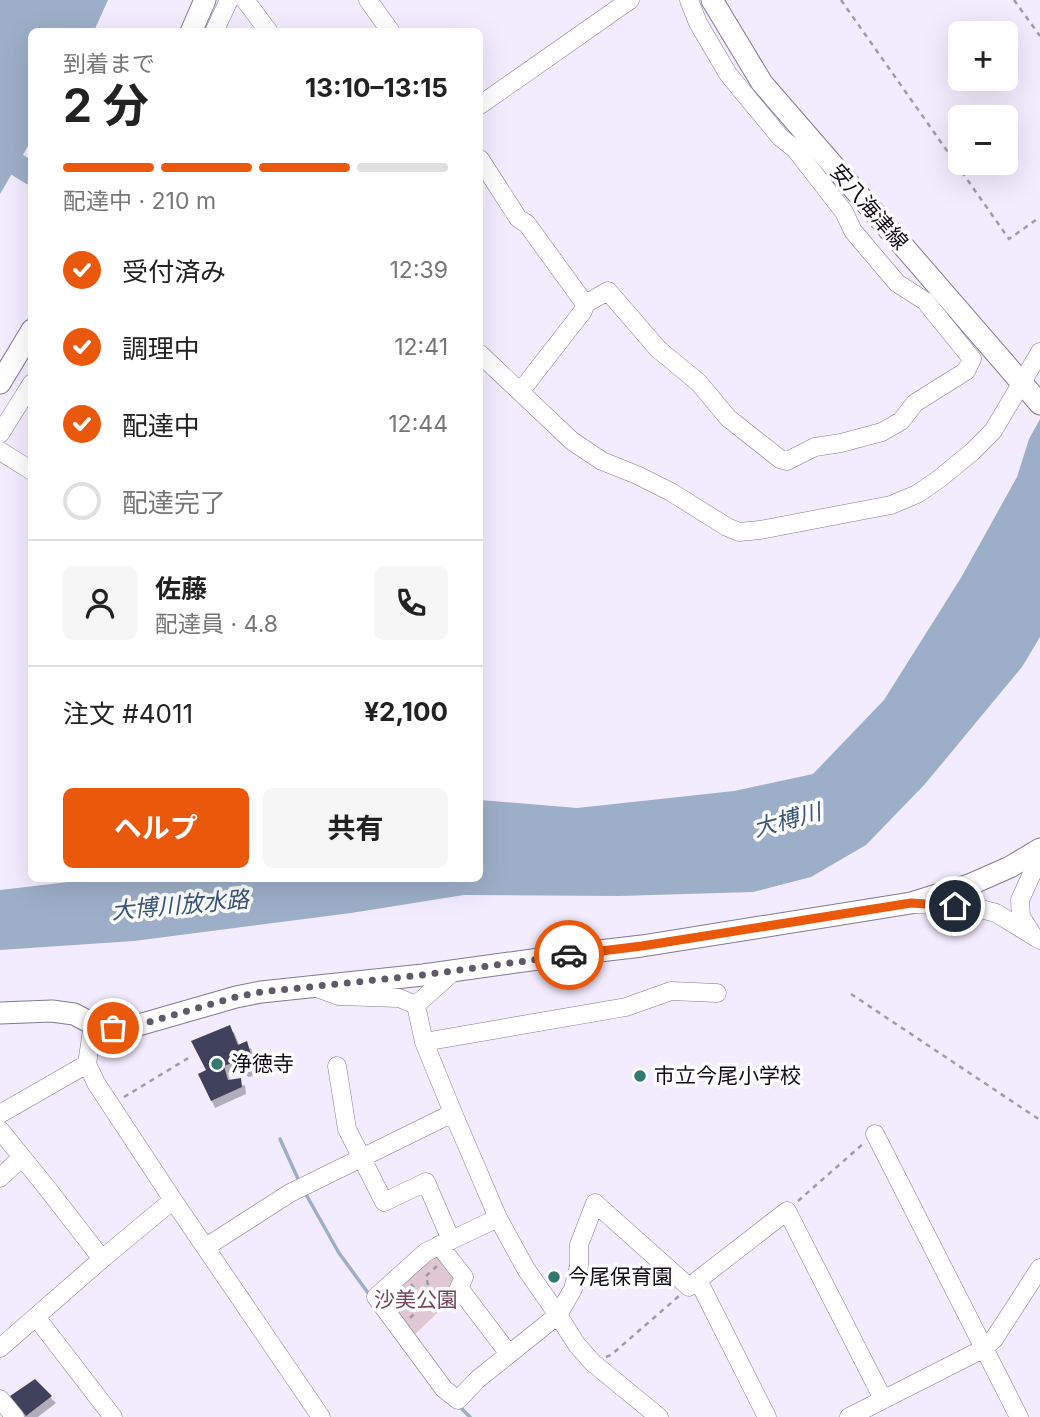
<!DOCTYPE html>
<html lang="ja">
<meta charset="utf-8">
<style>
:root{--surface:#fff;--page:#f6f6f6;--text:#222;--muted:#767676;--line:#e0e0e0;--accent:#ea580c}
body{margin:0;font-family:Inter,"Noto Sans JP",sans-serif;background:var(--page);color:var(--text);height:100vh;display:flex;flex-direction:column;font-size:26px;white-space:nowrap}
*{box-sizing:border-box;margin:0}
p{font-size:23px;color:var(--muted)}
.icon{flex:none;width:38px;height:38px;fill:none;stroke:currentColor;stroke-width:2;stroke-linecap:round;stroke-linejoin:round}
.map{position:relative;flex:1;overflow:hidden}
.panel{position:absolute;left:28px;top:28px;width:455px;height:854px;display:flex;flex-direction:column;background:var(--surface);border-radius:10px;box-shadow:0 7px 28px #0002}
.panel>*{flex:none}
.controls{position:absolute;left:948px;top:21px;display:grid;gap:14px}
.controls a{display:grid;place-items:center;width:70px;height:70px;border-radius:10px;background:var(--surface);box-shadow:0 7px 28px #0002;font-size:35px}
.pin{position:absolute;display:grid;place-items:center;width:60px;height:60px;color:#fff;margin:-30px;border:4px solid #fff;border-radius:50%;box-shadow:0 2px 7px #0007}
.courier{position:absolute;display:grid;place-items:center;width:70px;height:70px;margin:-35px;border:5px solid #ea580c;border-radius:50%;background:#fff;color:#222;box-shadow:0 2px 9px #0007}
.summary em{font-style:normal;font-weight:700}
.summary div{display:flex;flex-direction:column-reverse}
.summary{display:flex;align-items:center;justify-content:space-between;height:119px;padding:0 35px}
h1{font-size:46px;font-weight:700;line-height:52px}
.bar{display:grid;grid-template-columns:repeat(4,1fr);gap:10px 7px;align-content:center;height:84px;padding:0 35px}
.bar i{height:9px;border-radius:5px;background:var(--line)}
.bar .on{background:var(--accent)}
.bar p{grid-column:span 4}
.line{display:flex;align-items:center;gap:18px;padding:0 35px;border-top:2px solid var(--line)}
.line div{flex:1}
.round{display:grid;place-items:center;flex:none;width:74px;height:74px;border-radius:10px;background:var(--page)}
ol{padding:0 35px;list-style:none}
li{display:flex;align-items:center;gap:21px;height:77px}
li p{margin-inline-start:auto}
li .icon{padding:7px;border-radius:50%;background:var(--accent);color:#fff;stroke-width:4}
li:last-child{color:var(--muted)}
li i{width:38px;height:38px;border:4px solid var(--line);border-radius:50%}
.primary-button{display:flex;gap:14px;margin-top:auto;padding:14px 35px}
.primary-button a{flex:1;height:80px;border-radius:10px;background:var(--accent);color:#fff;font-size:28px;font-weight:700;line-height:80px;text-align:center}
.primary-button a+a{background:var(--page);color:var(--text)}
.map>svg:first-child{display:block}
</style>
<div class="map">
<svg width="1040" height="1417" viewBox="0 0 1040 1417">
<defs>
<filter id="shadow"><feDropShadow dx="4" dy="7" stdDeviation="0" flood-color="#0004"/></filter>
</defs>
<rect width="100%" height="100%" fill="#f3ecfe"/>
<path fill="#dfc8d1" d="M438,1251L459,1278L455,1296L412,1337L383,1296Z"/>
<path fill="#9dafc8" d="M0,0H108L94,31L32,32L31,141L0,194Z
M1040,419V637L1022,667L925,784L866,845L811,877L753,892L619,896L464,895L351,913L134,941L0,950V890L103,878H480V800L577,808L734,791L813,774L884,700L962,576L1017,477L1029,439Z"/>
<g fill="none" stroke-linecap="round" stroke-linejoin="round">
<path stroke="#9dafc8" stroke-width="3.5" d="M280,1139L299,1181
M304,1191L339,1253L371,1297
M459,1406L470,1417"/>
<path stroke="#9dafc8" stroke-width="23" d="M0,154L32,174"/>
</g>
<path fill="#41435b" filter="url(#shadow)" d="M230,1025L238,1045L247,1041L255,1068L244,1070L237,1061L224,1066L228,1080L241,1078L242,1087L211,1101L198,1074L206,1070L191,1041Z
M35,1379L52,1396L26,1416L10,1396Z"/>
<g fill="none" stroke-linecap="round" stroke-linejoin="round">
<defs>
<path id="minor" d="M245,0L269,32
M368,0L391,32
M214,32L229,0
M480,105L630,0
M480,159L518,218L527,224L585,304L608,291L658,349L699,383L728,418L780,459L787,461L815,447L841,443L882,432L901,421L915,403L966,371L972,359L925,301L897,283L853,231L844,212L795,149L780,137L728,74L698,23L689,0
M480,354L572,441L602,461L637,475L671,492L727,527L739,532L760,530L891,505L917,494L939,479L972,452L993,431L1040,352
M520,392L583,311L585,304
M0,434L32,383
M0,451L32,471
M916,904L977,908L996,913L1040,940
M1032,934L1021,917L1020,900L1040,856
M314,987L339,996L399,998L416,1005L424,1042L453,1113L498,1218L526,1269L558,1315L577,1345L593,1363L659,1417
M416,1005L454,971
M93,1024L87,1064L96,1083L173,1200L321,1417
M424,1042L626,1007L671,991L717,993
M337,1066L347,1129L384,1202L426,1182L451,1240
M0,1114L87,1064
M0,1130L47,1188L102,1259
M875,1134L1019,1417
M0,1178L22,1157
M498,1218L426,1252L376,1297L444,1389L458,1400L478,1379L558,1315L573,1289L579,1266V1245L595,1203L689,1287L698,1280
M439,1245L464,1277L459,1288L509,1354
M206,1247L290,1193L453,1113
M36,1317L113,1417
M0,1348L102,1259L173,1200
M0,1399L15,1417
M767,1417L698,1280L787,1211L883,1399
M849,1417L983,1349L994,1339L1040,1268"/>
<path id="major" d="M712,0L762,83L1040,404
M191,32L205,0
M0,383L32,330
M0,1013L52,1011L74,1014L93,1024L112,1029L135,1026L236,997L261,992L423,975L582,953L642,946L911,903L969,885L1010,867L1040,849"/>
</defs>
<use href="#minor" stroke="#837892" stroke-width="19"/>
<use href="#major" stroke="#837892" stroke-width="23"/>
<path stroke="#a09aa9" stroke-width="2.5" stroke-dasharray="5 5" stroke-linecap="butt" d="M841,0L1009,239L1040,217
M1014,0L1040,36
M851,994L1040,1120
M124,1097L190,1057
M798,1201L864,1143
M426,1276L437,1266
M411,1284L420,1295
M410,1318L416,1312L421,1296L429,1289L426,1276
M606,1357L611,1355L679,1296"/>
<use href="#minor" stroke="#fff" stroke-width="18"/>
<use href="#major" stroke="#fff" stroke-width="21"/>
</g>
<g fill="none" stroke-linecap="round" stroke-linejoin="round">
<path stroke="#5f5a67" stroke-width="7" stroke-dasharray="0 12.6" d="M113,1028L135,1026L236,997L261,992L423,975L569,955"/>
<path stroke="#ea580c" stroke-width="9" d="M569,955L642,946L911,903L955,906"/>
</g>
<g fill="#337970" stroke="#fdfdfd" stroke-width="2.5">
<circle cx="217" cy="1064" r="7"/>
<circle cx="640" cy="1076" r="7"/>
<circle cx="554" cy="1277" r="7"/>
</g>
<g text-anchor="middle" stroke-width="7" stroke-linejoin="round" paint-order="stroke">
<g font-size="21" fill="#100c16" stroke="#fdfdfd">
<text transform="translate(869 207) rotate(49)" y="7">安八海津線</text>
</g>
<g font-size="21" fill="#100c16" stroke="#fdfdfd" text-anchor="start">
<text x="231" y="1071">浄徳寺</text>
<text x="654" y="1083">市立今尾小学校</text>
<text x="568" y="1284">今尾保育園</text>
</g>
<g font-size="21" fill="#75465a" stroke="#fdfdfd">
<text x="416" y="1307">沙美公園</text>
</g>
<g font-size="23" font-style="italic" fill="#385479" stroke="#fdfdfd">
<text transform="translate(787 820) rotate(-15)" y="8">大榑川</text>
<text transform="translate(180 905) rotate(-5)" y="8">大博川放水路</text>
</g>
</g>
</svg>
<div class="controls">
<a>+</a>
<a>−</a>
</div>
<div class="pin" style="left:113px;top:1028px;background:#ea580c"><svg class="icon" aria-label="bag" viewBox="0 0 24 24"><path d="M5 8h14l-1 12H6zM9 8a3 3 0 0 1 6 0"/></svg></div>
<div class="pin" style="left:955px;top:906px;background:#1f2937"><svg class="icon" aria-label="home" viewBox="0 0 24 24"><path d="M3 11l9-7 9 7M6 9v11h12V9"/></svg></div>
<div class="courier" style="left:569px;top:955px"><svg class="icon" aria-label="car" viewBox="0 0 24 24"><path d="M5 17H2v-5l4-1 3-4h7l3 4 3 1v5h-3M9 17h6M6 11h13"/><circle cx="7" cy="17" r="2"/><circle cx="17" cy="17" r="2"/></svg></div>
<section class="panel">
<div class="summary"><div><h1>2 分</h1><p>到着まで</p></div><em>13:10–13:15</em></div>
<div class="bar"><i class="on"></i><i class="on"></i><i class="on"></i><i></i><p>配達中 · 210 m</p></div>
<ol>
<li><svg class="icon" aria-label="check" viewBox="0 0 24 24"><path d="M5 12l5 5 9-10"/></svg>受付済み<p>12:39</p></li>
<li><svg class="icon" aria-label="check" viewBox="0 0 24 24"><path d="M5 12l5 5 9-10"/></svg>調理中<p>12:41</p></li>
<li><svg class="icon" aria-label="check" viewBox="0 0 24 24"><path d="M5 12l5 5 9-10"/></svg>配達中<p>12:44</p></li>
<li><i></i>配達完了</li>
</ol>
<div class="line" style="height:126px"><a class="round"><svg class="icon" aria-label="person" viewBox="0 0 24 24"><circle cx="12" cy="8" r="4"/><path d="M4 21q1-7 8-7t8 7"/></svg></a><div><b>佐藤</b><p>配達員 · 4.8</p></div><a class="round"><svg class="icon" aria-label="phone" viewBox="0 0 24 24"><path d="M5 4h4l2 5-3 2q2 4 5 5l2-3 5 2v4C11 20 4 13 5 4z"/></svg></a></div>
<div class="line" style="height:91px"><div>注文 #4011</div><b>¥2,100</b></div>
<div class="primary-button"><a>ヘルプ</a><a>共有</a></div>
</section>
</div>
